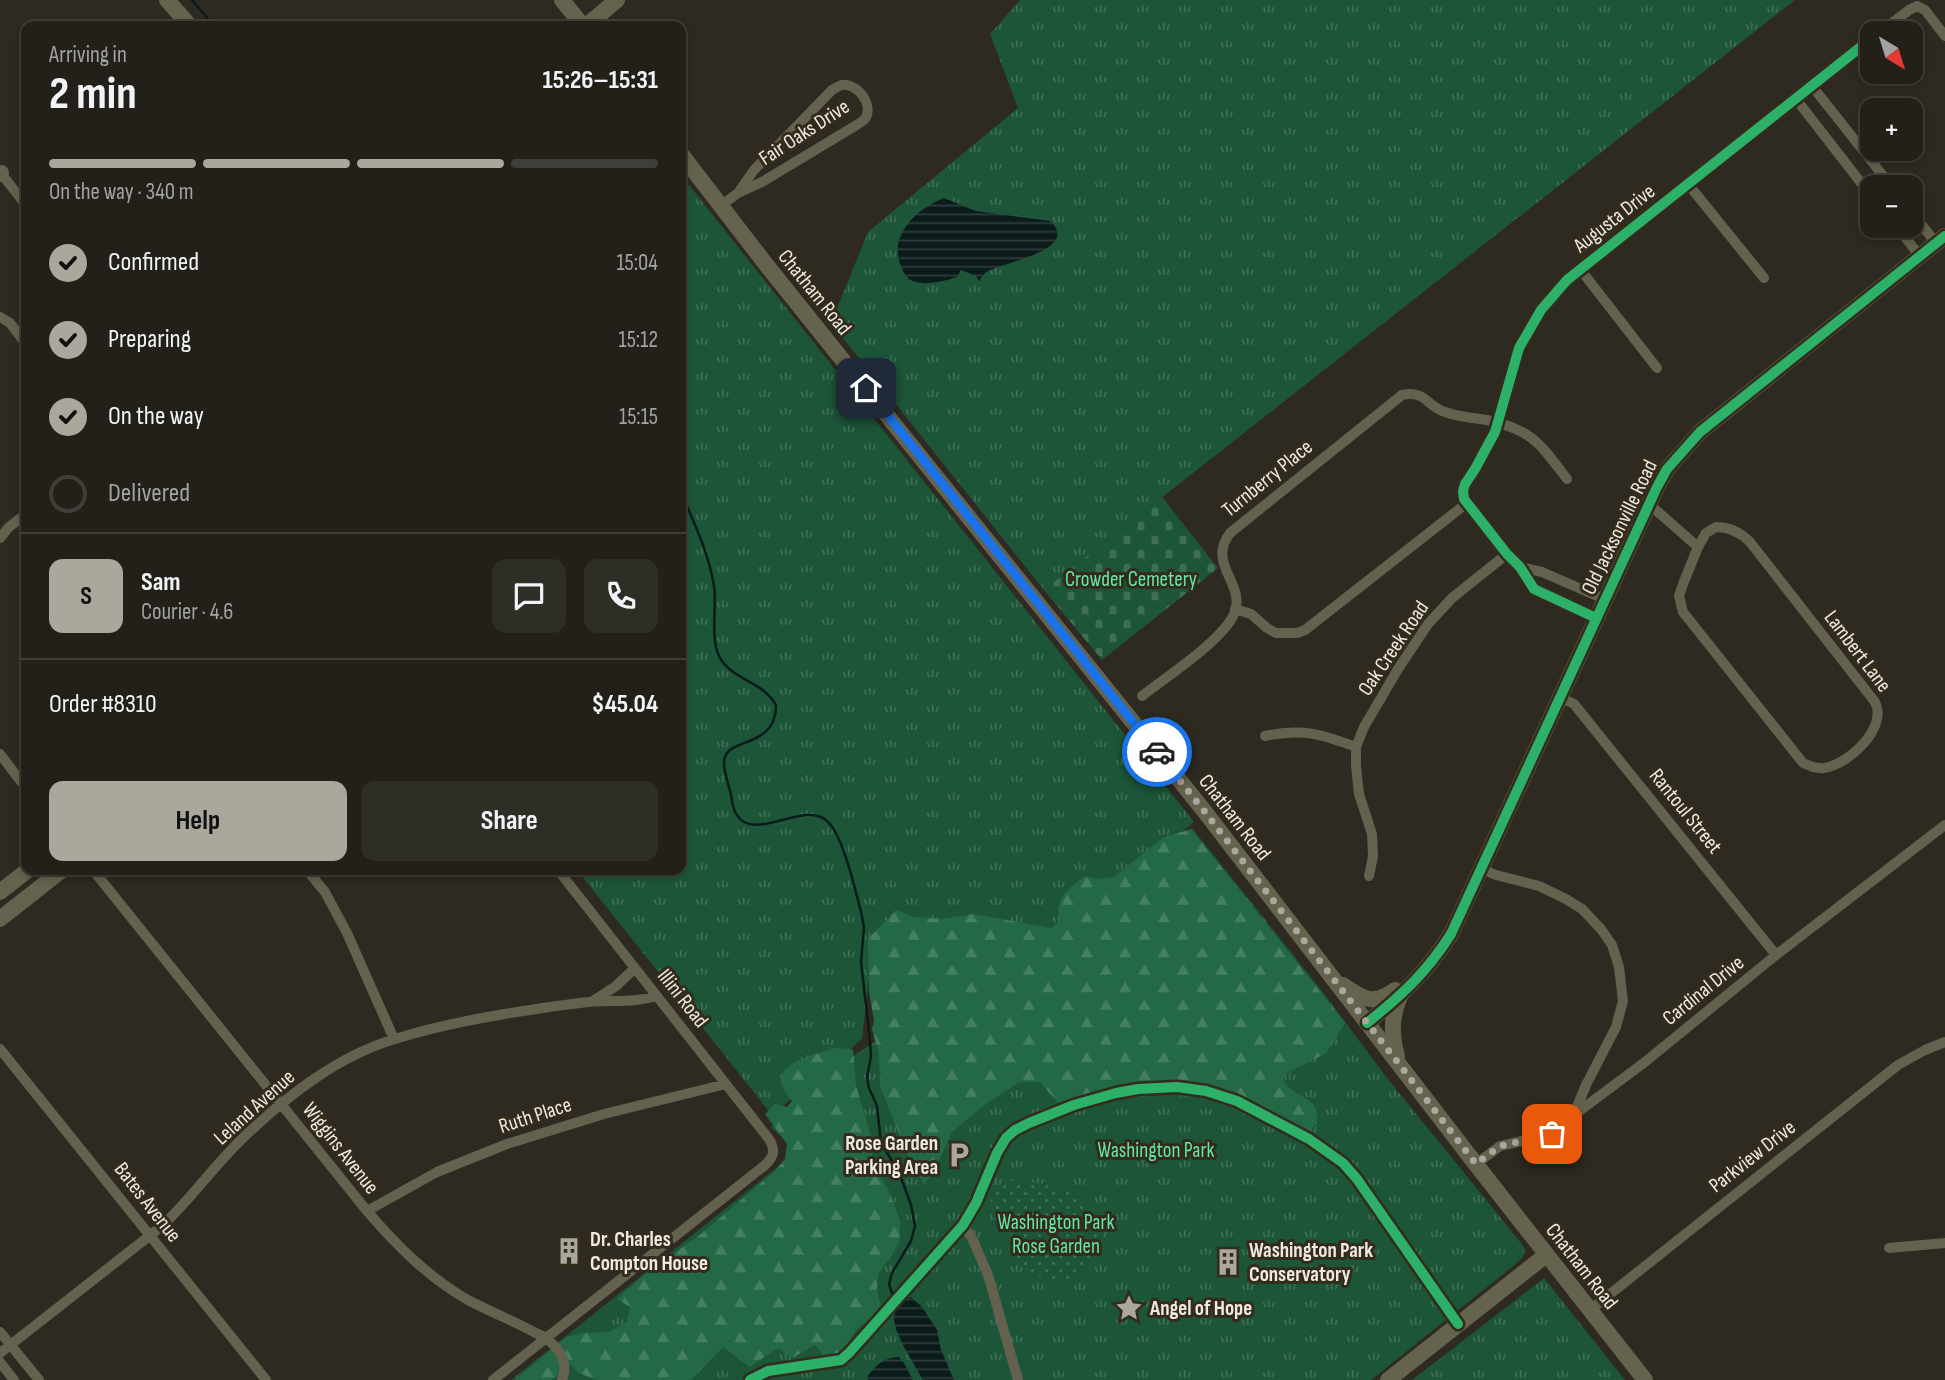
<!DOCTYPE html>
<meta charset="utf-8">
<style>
:root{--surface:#222019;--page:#2e2d26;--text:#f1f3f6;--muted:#a2a3a2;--line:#3f3e38;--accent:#aba79d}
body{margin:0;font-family:"Sofia Sans Condensed",sans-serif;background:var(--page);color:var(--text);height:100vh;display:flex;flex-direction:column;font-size:26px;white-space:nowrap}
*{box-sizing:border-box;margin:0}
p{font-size:23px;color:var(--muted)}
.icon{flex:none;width:38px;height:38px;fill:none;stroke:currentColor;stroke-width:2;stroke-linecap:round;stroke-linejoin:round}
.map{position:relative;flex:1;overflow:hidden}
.drawer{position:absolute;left:21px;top:21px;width:665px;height:854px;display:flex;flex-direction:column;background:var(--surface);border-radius:14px;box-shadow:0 4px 10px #0003,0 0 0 2px var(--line)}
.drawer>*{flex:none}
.needle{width:46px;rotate:142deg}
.tools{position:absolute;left:1860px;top:21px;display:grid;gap:14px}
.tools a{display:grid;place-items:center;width:63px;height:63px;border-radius:14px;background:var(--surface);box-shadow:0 4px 10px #0003,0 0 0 2px var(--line);font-size:35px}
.pin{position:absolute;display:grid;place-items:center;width:60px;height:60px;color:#fff;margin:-30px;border-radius:14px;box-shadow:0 4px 10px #0006}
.courier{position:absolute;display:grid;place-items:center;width:70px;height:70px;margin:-35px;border:5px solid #1a73e8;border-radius:50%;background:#fff;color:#222;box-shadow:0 2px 9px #0007}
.overview em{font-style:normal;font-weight:700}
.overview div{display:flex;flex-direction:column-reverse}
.overview{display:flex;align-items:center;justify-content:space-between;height:119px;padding:0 28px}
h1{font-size:46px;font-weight:700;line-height:52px}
.bar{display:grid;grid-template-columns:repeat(4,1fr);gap:10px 7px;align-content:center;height:84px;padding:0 28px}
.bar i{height:9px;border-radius:5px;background:var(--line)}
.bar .selected{background:var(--accent)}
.bar p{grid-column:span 4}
.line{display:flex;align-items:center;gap:18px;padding:0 28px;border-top:2px solid var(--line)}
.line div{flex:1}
.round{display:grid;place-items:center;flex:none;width:74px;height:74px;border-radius:14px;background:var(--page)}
ol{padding:0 28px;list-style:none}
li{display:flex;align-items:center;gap:21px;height:77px}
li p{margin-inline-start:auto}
li .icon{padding:7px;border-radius:50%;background:var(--accent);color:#111;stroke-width:4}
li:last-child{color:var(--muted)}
li i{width:38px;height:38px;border:4px solid var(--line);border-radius:50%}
.cta{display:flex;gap:14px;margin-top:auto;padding:14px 28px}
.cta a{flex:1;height:80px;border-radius:14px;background:var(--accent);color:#111;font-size:28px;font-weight:700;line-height:80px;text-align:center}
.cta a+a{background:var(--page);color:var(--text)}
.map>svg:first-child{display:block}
</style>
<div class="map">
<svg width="1945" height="1380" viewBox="0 0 1945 1380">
<defs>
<pattern id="grass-tufts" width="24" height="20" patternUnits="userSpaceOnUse" patternTransform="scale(1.75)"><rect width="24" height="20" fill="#1d5539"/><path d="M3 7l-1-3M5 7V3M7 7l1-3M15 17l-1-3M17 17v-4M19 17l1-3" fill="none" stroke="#3e6e55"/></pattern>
<pattern id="forest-firs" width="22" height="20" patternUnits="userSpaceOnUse" patternTransform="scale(1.75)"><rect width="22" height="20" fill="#246947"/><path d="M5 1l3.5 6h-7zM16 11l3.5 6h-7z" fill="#447f61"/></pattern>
<pattern id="cemetery-stones" width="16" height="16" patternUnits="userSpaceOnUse" patternTransform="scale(1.75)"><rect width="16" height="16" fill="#1d5539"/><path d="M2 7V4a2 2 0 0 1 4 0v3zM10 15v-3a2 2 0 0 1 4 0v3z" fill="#3e6e55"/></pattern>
<pattern id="garden-dots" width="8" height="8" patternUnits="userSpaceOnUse" patternTransform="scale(1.75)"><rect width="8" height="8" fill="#1d5539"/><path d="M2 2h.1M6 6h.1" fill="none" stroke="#3e6e55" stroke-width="1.8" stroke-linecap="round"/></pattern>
<pattern id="water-rules" width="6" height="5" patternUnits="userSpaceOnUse" patternTransform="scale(1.75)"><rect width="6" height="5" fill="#0b1b1c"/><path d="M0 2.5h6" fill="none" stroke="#2f3c3d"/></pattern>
</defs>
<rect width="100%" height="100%" fill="#2e2a21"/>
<path fill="url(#grass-tufts)" d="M1020,0H1795L1044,590L831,323L868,232L1018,108L990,34Z
M681,175L1194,822L1039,948L872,952L862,1039L772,1115L577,870H681Z
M1192,828L1322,991L1387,1078L1521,1243L1526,1251L1523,1257L1512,1267L1371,1380H511L785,1161L791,1149L787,1142L771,1127L856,1054L881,1038L1041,952Z
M1544,1278L1625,1380H1412Z"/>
<path fill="url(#forest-firs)" d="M1191,829L1345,1023L1326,1053L1283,1075C1286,1097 1312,1093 1317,1112C1318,1116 1317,1120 1317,1124L1308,1131L1242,1096L1218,1088L1166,1081L1136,1083L1060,1105L1040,1082H1019L983,1106L952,1132L936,1167L924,1185L908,1156L880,1086L879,1054L872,1029L874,1021L869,991L868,939L896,910L914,917L941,919L973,914L1051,928L1060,922C1054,898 1068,889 1085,876L1097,879L1114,877L1164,837Z
M835,1048L853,1049L856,1085L871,1137L873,1163L889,1191L900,1221V1240L891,1257L878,1274L877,1290L881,1308L856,1330L841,1355L827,1359L815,1345L792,1358L778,1348L750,1367L723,1347L691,1380H596L577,1372L571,1364L551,1380H515L566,1337L582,1333L609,1332L627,1322L630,1307L617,1299L644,1275L701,1234L775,1171L785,1159L787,1144L765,1114L775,1104L787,1107L792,1101C788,1096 782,1089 781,1082C778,1062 820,1053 835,1048Z"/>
<path fill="url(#cemetery-stones)" d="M1162,497L1218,568L1102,660L1044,590Z"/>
<path fill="url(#garden-dots)" d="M1006,1179C1029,1182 1054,1183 1074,1193C1140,1227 1078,1311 1028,1270C1008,1254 1000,1223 990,1200Z"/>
<path fill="url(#water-rules)" d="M944,198L976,211L1050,221C1083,251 997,263 985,273C983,275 981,278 979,281L976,276L961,270L957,277C945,281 926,286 913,281C906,279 903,271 900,264C889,234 918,208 944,198Z
M911,1297L922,1307L937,1330L941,1350L954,1380H923C915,1365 894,1334 894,1318C894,1309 903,1300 911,1297Z
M899,1357L904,1363L913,1380H868L867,1377C876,1365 883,1358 899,1357Z"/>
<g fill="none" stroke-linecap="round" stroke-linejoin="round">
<path stroke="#0b1b1c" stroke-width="2.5" d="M192,0L214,26
M681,493C694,522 709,554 714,586C717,607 710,637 719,656C731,680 763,681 776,705C776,751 724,735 724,763C724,773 729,785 731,795C732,801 733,810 737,815C753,843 805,800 827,821C843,834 856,893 862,916L864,928L861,962L869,1031L871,1056L867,1078L869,1088L877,1106L881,1143L899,1172L911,1205L915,1226L911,1241L892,1273L889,1284L894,1299"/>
<path stroke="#64614e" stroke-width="10" d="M1917,6L1925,10L1945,36
M1879,33L1909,10L1917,6
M1812,86L1892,187
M1796,99L1872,197
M0,172L26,205
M1688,184L1764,278
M720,206L738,193L754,170L832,90C834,89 840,85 842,85C858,83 874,105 865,119C862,122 858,124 855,126L762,182L738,193
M1911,212L1936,243
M1896,226L1920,256
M1580,269L1657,368
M0,317L10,323L26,344
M1649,504L1698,547
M1716,527C1730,527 1740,532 1750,542L1875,702C1888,728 1849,764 1824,768C1816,769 1810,766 1803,763L1683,612L1679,596L1683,584L1698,547L1706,533Z
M0,538L9,527L26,514
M1520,567L1542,572L1604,599
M1235,609L1251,614L1267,628L1276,633H1297L1305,630L1467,503
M1596,618L1534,589L1520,567L1507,554L1464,499L1463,491L1465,484L1475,469L1495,432L1519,348L1541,310L1567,280L1872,38
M1142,696C1166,677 1223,640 1234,614C1247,584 1206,565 1230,533L1402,395C1426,390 1426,406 1445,412C1458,417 1473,418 1487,420C1533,430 1540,444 1567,479
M1560,697L1574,704L1776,955
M1265,736C1303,728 1321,734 1356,747
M0,754L26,788
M1482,869L1496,875L1539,886L1566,899L1582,909L1601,929L1612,945L1619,967L1623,1001L1616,1027L1586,1085L1575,1112
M93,870L367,1211C397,1246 428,1277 468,1300C489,1311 511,1320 532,1331C536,1334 542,1335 546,1338C560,1349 569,1364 562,1380
M307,870L325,892L347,933L394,1039
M1369,876L1373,856L1372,834L1359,794L1356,766V747L1364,727L1398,669L1428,624L1452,598L1507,554
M593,1001L616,986L635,968
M0,1049L266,1380
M1476,1164L1500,1146L1552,1134L1574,1115L1645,1062L1776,955L1945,825
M367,1211L437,1172L507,1144L604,1114L726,1084
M963,1225L972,1238L988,1275L1018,1380
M1889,1248L1945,1243
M1590,1310L1898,1065L1925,1050L1945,1042
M0,1332L39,1380
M0,1353L162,1226C192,1198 215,1164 245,1136C288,1095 338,1056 395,1039C429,1028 464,1021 499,1015C529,1010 559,1005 589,1002C612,1000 634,1003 657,996
M0,1362L14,1380
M493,1380L764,1166C774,1157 776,1151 769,1139L558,870
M750,1380L768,1371L841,1360L849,1353L963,1225L976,1203L997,1153L1006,1138L1015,1130L1029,1123L1074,1105L1116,1093L1138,1089L1177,1087L1206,1091L1237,1101L1309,1139L1343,1163L1357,1179L1458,1324"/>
<path stroke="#65634d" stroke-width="16" d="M167,0L190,26
M562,0L583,26
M586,26L617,0
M681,154L768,267L1205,812L1471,1158L1645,1380
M0,174L1,173
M0,892L28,870
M0,919L62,870
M1343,985C1363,999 1373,1006 1395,990
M1367,1023C1402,995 1427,972 1451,934L1657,487L1667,469L1700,432L1945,236
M1397,1056C1391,1033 1391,1018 1400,996
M1388,1380L1546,1255"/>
<defs>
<path id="cycleway" d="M1596,618L1534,589L1520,567L1507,554L1464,499L1463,491L1465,484L1475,469L1495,432L1519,348L1541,310L1567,280L1872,38
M1367,1023C1402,995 1427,972 1451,934L1657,487L1667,469L1700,432L1945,236
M750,1380L768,1371L841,1360L849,1353L963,1225L976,1203L997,1153L1006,1138L1015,1130L1029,1123L1074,1105L1116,1093L1138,1089L1177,1087L1206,1091L1237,1101L1309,1139L1343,1163L1357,1179L1458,1324"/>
</defs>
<use href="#cycleway" stroke="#332b1c" stroke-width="15"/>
<use href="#cycleway" stroke="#2db169" stroke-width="10"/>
</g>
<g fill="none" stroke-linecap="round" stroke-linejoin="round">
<path stroke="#aba79d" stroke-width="7" stroke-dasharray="0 12.6" d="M1157,752L1205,812L1476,1164L1500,1146L1552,1134"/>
<path stroke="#1a73e8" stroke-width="9" d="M866,388L1157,752"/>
</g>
<defs>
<symbol id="parking-bare" viewBox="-9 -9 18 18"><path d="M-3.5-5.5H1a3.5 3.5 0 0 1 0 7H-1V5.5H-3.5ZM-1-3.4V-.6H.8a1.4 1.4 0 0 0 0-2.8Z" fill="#aba79d" stroke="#332b1c" stroke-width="2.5" paint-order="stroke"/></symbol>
<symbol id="building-bare" viewBox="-9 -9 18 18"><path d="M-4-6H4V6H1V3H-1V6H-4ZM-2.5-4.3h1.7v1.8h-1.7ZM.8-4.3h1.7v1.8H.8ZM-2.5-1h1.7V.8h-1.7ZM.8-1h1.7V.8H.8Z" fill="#aba79d" stroke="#332b1c" stroke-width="2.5" paint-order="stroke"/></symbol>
<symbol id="sight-bare" viewBox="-9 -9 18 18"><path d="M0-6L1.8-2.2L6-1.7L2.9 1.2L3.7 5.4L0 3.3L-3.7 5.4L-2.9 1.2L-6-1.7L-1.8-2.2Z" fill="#aba79d" stroke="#332b1c" stroke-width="2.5" paint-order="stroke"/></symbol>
</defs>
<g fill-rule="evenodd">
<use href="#parking-bare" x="940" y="1136" width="38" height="38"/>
<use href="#building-bare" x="550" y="1232" width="38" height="38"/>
<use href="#building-bare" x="1209" y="1243" width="38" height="38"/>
<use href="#sight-bare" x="1110" y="1289" width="38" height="38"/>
</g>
<g text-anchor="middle" stroke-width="6" stroke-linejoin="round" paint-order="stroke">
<g font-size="21" fill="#efeae0" stroke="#332b1c">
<text transform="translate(804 132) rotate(-33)" y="7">Fair Oaks Drive</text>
<text transform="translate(1614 218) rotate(-38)" y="7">Augusta Drive</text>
<text transform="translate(815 292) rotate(51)" y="7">Chatham Road</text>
<text transform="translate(1267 478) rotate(-39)" y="7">Turnberry Place</text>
<text transform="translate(1619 527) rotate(-64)" y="7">Old Jacksonville Road</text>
<text transform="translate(1393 648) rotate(-56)" y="7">Oak Creek Road</text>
<text transform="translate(1858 651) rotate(53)" y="7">Lambert Lane</text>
<text transform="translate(1686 811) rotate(51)" y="7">Rantoul Street</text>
<text transform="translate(1235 817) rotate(52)" y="7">Chatham Road</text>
<text transform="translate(1703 990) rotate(-39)" y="7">Cardinal Drive</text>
<text transform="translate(683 998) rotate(52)" y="7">Illini Road</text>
<text transform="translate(254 1107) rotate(-42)" y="7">Leland Avenue</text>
<text transform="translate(535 1115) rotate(-18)" y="7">Ruth Place</text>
<text transform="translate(341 1148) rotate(52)" y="7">Wiggins Avenue</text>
<text transform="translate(1752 1156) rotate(-38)" y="7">Parkview Drive</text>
<text transform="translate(148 1202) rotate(52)" y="7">Bates Avenue</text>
<text transform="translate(1582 1266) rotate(52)" y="7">Chatham Road</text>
</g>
<g font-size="21" fill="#62e9a7" stroke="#332b1c">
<text x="1131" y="586">Crowder Cemetery</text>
<text x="1156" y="1157">Washington Park</text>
<text x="1056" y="1229">Washington Park<tspan x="1056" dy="24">Rose Garden</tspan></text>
</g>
<g font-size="21" font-weight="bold" fill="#efeae0" stroke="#332b1c" text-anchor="start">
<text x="938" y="1150" text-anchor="end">Rose Garden<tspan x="938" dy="24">Parking Area</tspan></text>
<text x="590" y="1246">Dr. Charles<tspan x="590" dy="24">Compton House</tspan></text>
<text x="1249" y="1257">Washington Park<tspan x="1249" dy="24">Conservatory</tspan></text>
<text x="1150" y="1315">Angel of Hope</text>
</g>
</g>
</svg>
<div class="tools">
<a><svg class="needle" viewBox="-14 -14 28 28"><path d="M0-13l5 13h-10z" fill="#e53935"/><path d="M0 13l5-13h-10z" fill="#a2a3a2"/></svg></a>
<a>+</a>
<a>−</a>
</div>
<div class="pin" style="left:1552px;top:1134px;background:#ea580c"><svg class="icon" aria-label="bag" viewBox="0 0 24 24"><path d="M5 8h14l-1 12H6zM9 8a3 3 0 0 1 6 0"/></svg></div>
<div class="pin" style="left:866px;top:388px;background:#1f2937"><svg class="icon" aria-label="home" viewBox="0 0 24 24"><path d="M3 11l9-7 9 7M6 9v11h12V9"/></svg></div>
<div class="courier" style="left:1157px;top:752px"><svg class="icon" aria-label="car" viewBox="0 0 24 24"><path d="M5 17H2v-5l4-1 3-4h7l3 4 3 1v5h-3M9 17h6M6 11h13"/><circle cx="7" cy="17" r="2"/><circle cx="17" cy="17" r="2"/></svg></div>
<section class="drawer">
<div class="overview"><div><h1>2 min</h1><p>Arriving in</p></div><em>15:26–15:31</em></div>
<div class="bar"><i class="selected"></i><i class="selected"></i><i class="selected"></i><i></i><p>On the way · 340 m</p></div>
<ol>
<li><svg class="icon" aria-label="check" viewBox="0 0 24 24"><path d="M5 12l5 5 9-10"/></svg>Confirmed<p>15:04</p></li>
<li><svg class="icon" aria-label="check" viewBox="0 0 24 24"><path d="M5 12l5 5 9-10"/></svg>Preparing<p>15:12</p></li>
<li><svg class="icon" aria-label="check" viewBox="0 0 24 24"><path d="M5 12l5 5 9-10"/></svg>On the way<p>15:15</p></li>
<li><i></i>Delivered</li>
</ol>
<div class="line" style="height:126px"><b class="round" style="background:var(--accent);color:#111">S</b><div><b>Sam</b><p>Courier · 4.6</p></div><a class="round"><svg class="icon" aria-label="chat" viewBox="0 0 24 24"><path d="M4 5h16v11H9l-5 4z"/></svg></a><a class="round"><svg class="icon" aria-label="phone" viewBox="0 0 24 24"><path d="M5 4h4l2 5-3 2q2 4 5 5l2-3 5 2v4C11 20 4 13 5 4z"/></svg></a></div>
<div class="line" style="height:91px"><div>Order #8310</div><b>$45.04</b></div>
<div class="cta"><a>Help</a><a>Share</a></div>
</section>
</div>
